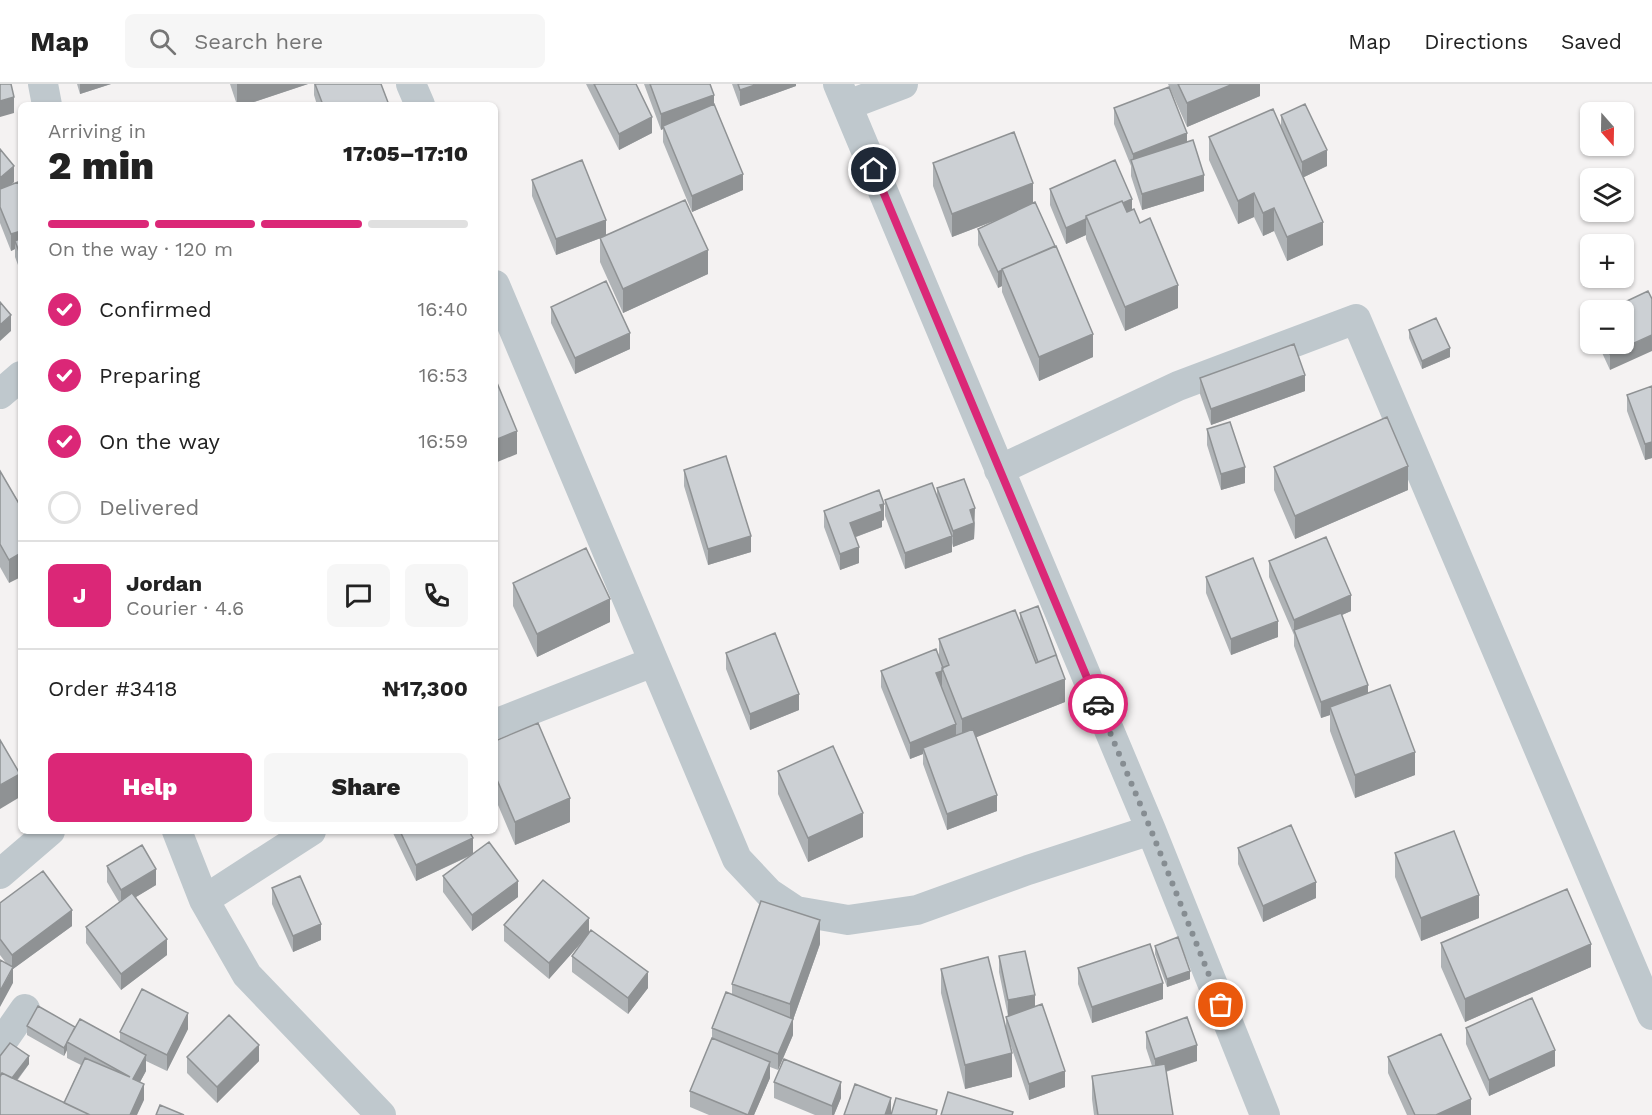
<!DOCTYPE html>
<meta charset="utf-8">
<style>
:root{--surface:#fff;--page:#f6f6f6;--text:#222;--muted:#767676;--line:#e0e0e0;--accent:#db2777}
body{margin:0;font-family:"Work Sans",sans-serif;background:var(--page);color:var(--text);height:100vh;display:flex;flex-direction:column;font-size:22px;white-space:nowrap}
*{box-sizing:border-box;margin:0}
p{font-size:20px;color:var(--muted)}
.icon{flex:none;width:33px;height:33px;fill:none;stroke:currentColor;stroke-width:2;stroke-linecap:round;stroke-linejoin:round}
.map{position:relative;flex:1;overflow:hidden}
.details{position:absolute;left:18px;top:18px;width:480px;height:732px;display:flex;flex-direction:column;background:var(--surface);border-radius:9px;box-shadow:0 2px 4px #0004}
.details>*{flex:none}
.needle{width:39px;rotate:160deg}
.controls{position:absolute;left:1580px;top:18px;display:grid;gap:12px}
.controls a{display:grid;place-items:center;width:54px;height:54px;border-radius:9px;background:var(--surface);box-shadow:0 2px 4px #0004;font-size:30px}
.pin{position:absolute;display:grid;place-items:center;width:51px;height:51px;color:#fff;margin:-26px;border:3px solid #fff;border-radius:50%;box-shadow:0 2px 6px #0007}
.courier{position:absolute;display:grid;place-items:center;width:60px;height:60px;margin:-30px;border:4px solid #db2777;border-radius:50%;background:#fff;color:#222;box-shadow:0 2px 8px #0007}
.summary em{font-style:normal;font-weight:800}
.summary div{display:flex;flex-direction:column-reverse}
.summary{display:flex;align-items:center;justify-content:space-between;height:102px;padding:0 30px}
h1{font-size:39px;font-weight:800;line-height:45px}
.bar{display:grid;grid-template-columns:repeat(4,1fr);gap:9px 6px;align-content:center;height:72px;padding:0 30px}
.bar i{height:8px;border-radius:4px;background:var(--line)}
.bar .on{background:var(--accent)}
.bar p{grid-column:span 4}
.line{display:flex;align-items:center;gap:15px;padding:0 30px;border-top:2px solid var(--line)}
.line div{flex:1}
.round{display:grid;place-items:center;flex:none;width:63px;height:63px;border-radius:9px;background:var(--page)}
ol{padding:0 30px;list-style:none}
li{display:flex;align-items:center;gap:18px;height:66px}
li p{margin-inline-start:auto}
li .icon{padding:6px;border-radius:50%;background:var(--accent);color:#fff;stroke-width:4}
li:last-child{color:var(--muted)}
li i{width:33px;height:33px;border:3px solid var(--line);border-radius:50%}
.button{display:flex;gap:12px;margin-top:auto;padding:12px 30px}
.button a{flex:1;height:69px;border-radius:9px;background:var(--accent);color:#fff;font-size:24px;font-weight:800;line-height:69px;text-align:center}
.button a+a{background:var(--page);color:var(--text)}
header{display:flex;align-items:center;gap:36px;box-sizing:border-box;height:84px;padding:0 30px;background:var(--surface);border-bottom:2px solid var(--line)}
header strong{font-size:28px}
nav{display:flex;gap:33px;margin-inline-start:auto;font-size:21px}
.search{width:420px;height:54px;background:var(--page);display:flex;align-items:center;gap:15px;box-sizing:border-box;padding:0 21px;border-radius:9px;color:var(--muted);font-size:22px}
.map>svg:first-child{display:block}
</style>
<header>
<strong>Map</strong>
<div class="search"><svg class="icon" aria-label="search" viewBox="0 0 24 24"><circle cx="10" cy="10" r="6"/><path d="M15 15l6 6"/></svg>Search here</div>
<nav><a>Map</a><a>Directions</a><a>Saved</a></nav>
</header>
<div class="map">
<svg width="1652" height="1031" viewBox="0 0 1652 1031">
<rect width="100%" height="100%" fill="#f4f2f2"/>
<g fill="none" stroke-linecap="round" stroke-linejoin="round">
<path stroke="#bfc8cd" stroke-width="30" d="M43,0L47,21
M411,0L420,21
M838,0L1151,746L1265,1031
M848,21L903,0
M495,201L737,775L769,809L796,827L848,836L917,826L1028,786L1151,746
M0,310L21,292
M999,386L1178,302L1356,235L1652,931
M495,640L653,578
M177,747L204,816L247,891L381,1031
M0,790L50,747
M204,816L311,747
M0,961L25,925"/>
</g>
<path fill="#afb3b6" d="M77,0H111L80,10Z
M230,0H308L245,21H237Z
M314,0H381L389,21H317L314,11Z
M586,0H636L652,49L619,66Z
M644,0H710L714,21L743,106L692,128L663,58V45L661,46Z
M732,0H796V2L740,22Z
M1168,0H1260V12L1187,43Z
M1114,24L1187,58L1204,107L1142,126L1131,92V82L1114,40Z
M1281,31L1327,82L1304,93L1323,161L1287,177L1274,147L1263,152L1254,133L1238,140L1209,76V53L1281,41Z
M0,65L14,98L12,100L21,107V189L15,173V165L11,167L0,139Z
M933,79L1033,119L1093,273L1039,297L1002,208V202L998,204L978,161V145L994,137L952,153L933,102Z
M532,96L606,152L556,171L532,112Z
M1050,105L1132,126L1140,139L1178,224L1125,247L1086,155V151L1066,160L1050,121Z
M600,154L708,190L623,229L600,178Z
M1648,207L1610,286L1598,260H1623Z
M551,223L630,265L575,290L551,239Z
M1409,246L1450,273L1422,285L1409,254Z
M1200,294L1305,307L1211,341L1200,310Z
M1652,302V374L1645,376L1627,327V311Z
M1207,345L1245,399L1221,406L1207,361Z
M1274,383L1408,406L1295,455L1274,406Z
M684,386L751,468L708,481L684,402Z
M0,387L21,423L9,499L0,483Z
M937,404L975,440L974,455L953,463L952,459V468L905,485L885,432V416L937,413Z
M824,427L884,436L882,437V443L856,453L859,479L840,486L824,443Z
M1269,477L1351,527L1342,531L1368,609L1415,691L1355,714L1330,647V631L1321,634L1294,562V551L1269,493Z
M1206,493L1278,553L1231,571L1206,509Z
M513,499L610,538L537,573L513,522Z
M1020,529L1057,574L1065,618L976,653L997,727L947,746L923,680V670L910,675L881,603V587L939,573V555L1020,539Z
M726,569L799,626L750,646L726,585Z
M495,657L570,738L515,761L495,714Z
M778,687L863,753L808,778L778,710Z
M392,747H469L473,770L518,813L472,847L443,808V792L472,771L416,797Z
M1238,764L1316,814L1263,838L1238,780Z
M1395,769L1479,834L1421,857L1395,793Z
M107,782L156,801L136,813L167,871L121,906L86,859V843L119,818L107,798Z
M272,804L321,856L293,868L272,820Z
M0,819L72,842L13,885V899L6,879L0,871Z
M504,841L589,850L648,904L628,930L572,888V872L587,852L549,895L504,857Z
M1441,859L1591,883L1465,938L1441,883Z
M820,860L793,936V951L778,986L770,983V994L754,1031H709L690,1023V1007L712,955V944L732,910V900Z
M1155,862L1190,895L1167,903L1155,870Z
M999,872L1035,922L1065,1003L1029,1016L1010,959L1012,993L965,1005L941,909V885L1006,945V933L1008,932L999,888Z
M1078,884L1163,915L1092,939L1078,900Z
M27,942L75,943L120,957V948L188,945L167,987L146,977V987L140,998L144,1016L0,1031V972L29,980L17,997L64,1019L81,981L67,974V966L64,972L27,951Z
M1466,944L1555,982L1489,1012L1466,960Z
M1146,948L1197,977L1166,988L1173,1031H1094L1092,1015V992L1152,982L1146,964Z
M187,973L259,977L217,1019L187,989Z
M1388,973L1471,1031H1407L1388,989Z
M774,998L841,1014L834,1031H815L774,1014Z"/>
<path fill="#8f9294" d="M80,0H111L80,10Z
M237,0H308L245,21H237Z
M758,0H796V2L740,22V6Z
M1233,0H1260V12L1187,43V19Z
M714,11V27L663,42V45L661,46V30Z
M14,13V29L0,33V17Z
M652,33V49L619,66V50Z
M1187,49V65L1133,82V70Z
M1327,66V82L1302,94V78Z
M14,82V98L0,110V94Z
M743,90V106L692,128V112Z
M1204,91V107L1142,126V110Z
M1033,99V122L952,153V130Z
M1254,109V133L1238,140V117Z
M1132,115V131L1087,135Z
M1274,124V147L1263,152V129Z
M1086,135V151L1066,160V144Z
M606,136V152L556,171V155Z
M1323,138V161L1287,177V153Z
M21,147V163L15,157V165L11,167V150Z
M708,166V190L623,229V205Z
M1002,186V202L998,204V188Z
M1178,201V224L1125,247V223Z
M11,231V247L0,257V241Z
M630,249V265L575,290V274Z
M1093,250V273L1039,297V273Z
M1652,251V267L1610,286V270Z
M1450,264V273L1422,285V277Z
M1305,291V307L1211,341V325Z
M517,347V370L495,379V356Z
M1652,358V374L1645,376V360Z
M1408,382V406L1295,455V432Z
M1245,383V399L1221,406V390Z
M884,420V436L882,437V443L850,455V439L880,421Z
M975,424L974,455L953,463V447L970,426Z
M751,452V468L708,481V465Z
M952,452V468L905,485V469Z
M859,463V479L840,486V470Z
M21,469V493L9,499V476Z
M1351,511V527L1296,551L1294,546V552V536Z
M610,515V538L537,573V550Z
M1278,537V553L1231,571V555Z
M942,587V603L936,589Z
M1065,595V618L962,659V635Z
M1368,601V617L1330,623V631L1321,634V618Z
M799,610V626L750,646V630Z
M956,640V656L923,664V670L910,675V659Z
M1415,668V691L1355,714V691Z
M20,690V713L0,725V701Z
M997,711V727L947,746V730Z
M570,714V738L515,761V738Z
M863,729V753L808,778V754Z
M473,754V770L416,797V781Z
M156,785V801L121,822V806Z
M518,797V813L472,847V831Z
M1316,798V814L1263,838V822Z
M1479,811V834L1421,857V834Z
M72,826V842L13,885V899L0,923V907L12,886V871Z
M589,834V850L549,895V879Z
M820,836V860L793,936V951L778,986V970L790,941V920Z
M321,840V856L293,868V852Z
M167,855V871L121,906V890Z
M1591,860V883L1465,938V915Z
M1190,887V895L1167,903V895Z
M648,888V904L628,930V914Z
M1163,899V915L1092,939V923Z
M1035,911V927L1008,932V916Z
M188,929V945L167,987V971Z
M67,958V966L64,972V964Z
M259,961V977L217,1019V1003Z
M1197,961V977L1155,991V975Z
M1555,966V982L1489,1012V996Z
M1012,969V993L965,1005V981Z
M146,971V987L133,1011V995Z
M29,972V980L6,1010V1002Z
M770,978V994L754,1031H748Z
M1065,987V1003L1029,1016V1000Z
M841,998V1014L834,1031H832V1022Z
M144,1000V1016L137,1031H130Z
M891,1014V1031H885Z
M1471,1015V1031H1436Z"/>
<path fill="#ccd0d4" stroke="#8f9294" stroke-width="1.5" d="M0,0H11L14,13L0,17Z
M315,0H381L389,21H323Z
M594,0H636L652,33L619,50Z
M650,0H710L714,11L661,30Z
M738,0H758L740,6Z
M1178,0H1233L1187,19Z
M1169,3L1187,49L1133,70L1114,24Z
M714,20L743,90L692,112L663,42Z
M1305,20L1327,66L1302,78L1281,31Z
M1273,25L1323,138L1287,153L1274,124L1263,129L1254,109L1238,117L1209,53Z
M1014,48L1033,99L952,130L933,79Z
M1193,56L1204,91L1142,110L1131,76Z
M0,65L14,82L0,94Z
M582,76L606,136L556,155L532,96Z
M1115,76L1132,115L1123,119L1122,117L1086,132V135L1066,144L1050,105Z
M18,98L21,107V147L11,150L0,123V105Z
M685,116L708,166L623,205L600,154Z
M1122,117L1127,128L1134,125L1140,139L1150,134L1178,201L1125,223L1086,132Z
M1035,118L1055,162L1002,185V186L998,188L978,145Z
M21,154V173L15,157Z
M1056,162L1093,250L1039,273L1002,185Z
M606,197L630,249L575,274L551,223Z
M1648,207L1652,215V251L1610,270L1605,260H1623V226H1608Z
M0,218L11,231L0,241Z
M1436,234L1450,264L1422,277L1409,246Z
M1294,260L1305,291L1211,325L1200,294Z
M495,294L517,347L495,356Z
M1652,302V358L1645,360L1627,311Z
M1387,333L1408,382L1295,432L1274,383Z
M1230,338L1245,383L1221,390L1207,345Z
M726,372L751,452L708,465L684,386Z
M0,387L21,423V469L9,476L0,460Z
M964,395L975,424L970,426L974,439L953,447L937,404Z
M932,399L952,452L905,469L885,416Z
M879,406L884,420L880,421L882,427L850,439L859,463L840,470L824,427Z
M1326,453L1351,511L1294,536L1269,477Z
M586,464L610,515L537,550L513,499Z
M1253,474L1278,537L1231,555L1206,493Z
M1038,522L1057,573L1056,571L1038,578L1020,529Z
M1015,526L1036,579L1056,571L1065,595L962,635L942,584L949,581L939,555Z
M1341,529L1368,601L1321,618L1294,546Z
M775,549L799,610L750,630L726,569Z
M936,565L943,584H942V587L936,589L956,640L910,659L881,587Z
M1390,601L1415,668L1355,691L1330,623Z
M538,639L570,714L515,738L495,691V657Z
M973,645L997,711L947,730L923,664Z
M0,656L20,690L0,701Z
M833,662L863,729L808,754L778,687Z
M1291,741L1316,798L1263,822L1238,764Z
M400,747H469L473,754L416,781Z
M1454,747L1479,811L1421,834L1395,769Z
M489,758L518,797L472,831L443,792Z
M142,761L156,785L121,806L107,782Z
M43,787L72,826L12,871L0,855V819Z
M300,792L321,840L293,852L272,804Z
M543,796L589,834L549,879L504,841Z
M1567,805L1591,860L1465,915L1441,859Z
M132,809L167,855L121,890L86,843Z
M761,817L820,836L790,920L732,900Z
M591,846L648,888L628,914L572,872Z
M1178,853L1190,887L1167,895L1155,862Z
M1150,860L1163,899L1092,923L1078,884Z
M1025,867L1035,911L1008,916L999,872Z
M988,873L1012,969L965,981L941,885Z
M0,876L13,883L0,907Z
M142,905L188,929L167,971L120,948Z
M726,908L793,935L778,970L712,944Z
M1532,914L1555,966L1489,996L1466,944Z
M1042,920L1065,987L1029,1000L1006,933Z
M38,922L75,943L64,964L27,942Z
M229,931L259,961L217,1003L187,973Z
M1187,933L1197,961L1155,975L1146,948Z
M80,935L146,971L133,995L144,1000L130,1031H90L64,1019L85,974L130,993L67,958Z
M1441,950L1471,1015L1436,1031H1415L1388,973Z
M712,954L770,978L748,1031L690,1007Z
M10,959L29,972L12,994L2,989L0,993V972Z
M784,975L841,998L832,1022L774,998Z
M1165,980L1173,1031H1098L1092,992Z
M2,989L90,1031H0V993Z
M855,1000L891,1014L885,1031H844Z
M948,1008L1013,1028L1012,1031H941Z
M896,1014L937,1026L936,1031H891Z
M160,1021L184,1031H156Z"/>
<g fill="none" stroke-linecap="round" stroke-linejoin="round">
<path stroke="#868d92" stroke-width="6" stroke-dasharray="0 10.8" d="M1098,620L1151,746L1221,921"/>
<path stroke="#db2777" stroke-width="8" d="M874,86L1098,620"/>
</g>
</svg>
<div class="controls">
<a><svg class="needle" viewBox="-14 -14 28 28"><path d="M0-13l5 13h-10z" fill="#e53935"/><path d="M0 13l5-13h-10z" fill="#767676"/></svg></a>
<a><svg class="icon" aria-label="layers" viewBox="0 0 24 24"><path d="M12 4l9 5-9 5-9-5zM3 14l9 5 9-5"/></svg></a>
<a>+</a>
<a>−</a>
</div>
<div class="pin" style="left:1221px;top:921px;background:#ea580c"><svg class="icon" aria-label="bag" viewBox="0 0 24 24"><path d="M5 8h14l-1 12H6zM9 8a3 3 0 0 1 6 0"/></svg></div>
<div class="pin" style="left:874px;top:86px;background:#1f2937"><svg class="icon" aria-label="home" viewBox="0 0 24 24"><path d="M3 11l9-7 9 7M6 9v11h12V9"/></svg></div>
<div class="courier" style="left:1098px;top:620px"><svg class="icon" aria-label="car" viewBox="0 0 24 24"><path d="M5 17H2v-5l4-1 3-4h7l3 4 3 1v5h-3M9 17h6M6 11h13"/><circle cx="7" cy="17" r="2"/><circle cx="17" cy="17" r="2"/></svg></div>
<section class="details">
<div class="summary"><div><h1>2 min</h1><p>Arriving in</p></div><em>17:05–17:10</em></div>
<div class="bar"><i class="on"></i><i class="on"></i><i class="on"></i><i></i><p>On the way · 120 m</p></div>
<ol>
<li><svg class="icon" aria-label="check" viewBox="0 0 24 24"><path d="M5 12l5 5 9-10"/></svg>Confirmed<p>16:40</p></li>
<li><svg class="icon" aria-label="check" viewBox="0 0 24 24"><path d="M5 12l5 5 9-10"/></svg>Preparing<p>16:53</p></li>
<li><svg class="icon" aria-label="check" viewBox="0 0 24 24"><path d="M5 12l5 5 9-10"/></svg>On the way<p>16:59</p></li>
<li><i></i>Delivered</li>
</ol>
<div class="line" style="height:108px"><b class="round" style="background:var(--accent);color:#fff">J</b><div><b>Jordan</b><p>Courier · 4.6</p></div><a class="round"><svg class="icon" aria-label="chat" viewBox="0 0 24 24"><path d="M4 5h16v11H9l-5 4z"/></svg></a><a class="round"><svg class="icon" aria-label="phone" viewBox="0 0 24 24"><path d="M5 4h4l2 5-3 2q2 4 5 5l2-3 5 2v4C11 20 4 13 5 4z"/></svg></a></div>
<div class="line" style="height:78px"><div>Order #3418</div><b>₦17,300</b></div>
<div class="button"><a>Help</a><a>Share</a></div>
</section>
</div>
